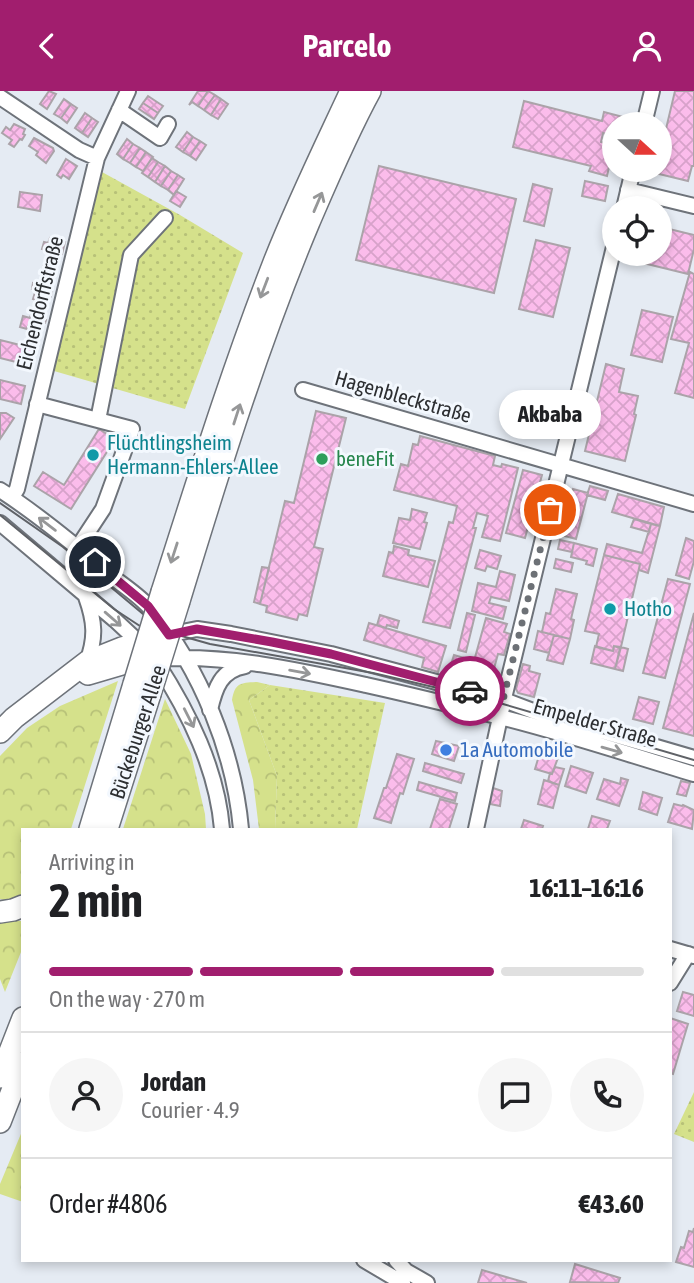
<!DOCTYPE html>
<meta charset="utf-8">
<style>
:root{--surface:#fff;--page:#f6f6f6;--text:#202124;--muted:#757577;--line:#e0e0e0;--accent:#a11e6e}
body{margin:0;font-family:"Asap Condensed",sans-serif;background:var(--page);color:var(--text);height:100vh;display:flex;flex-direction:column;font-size:26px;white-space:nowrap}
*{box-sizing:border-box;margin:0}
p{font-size:23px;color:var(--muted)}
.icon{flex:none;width:38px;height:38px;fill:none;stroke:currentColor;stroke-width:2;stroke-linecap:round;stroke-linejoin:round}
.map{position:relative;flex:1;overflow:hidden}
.side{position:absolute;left:21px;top:737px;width:651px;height:434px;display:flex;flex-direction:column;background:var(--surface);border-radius:0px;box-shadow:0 4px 10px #0003}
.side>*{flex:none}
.needle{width:46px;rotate:111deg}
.tools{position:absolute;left:602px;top:21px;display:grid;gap:14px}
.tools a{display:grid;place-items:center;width:70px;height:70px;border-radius:50%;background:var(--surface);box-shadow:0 4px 10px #0003;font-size:35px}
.pin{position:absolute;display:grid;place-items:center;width:60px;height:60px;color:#fff;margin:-30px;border:4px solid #fff;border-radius:50%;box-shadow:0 2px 7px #0007}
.courier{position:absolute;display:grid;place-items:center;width:70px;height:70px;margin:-35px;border:5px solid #a11e6e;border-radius:50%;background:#fff;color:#222;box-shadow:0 2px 9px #0007}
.bubble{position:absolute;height:49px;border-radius:24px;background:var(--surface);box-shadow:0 4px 10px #0003;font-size:23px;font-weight:700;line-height:49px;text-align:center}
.headline em{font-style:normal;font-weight:700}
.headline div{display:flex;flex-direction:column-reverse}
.headline{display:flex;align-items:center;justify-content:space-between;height:119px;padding:0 28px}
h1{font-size:46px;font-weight:700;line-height:52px}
.bar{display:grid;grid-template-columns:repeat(4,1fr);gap:10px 7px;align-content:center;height:84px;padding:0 28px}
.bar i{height:9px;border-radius:5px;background:var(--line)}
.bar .selected{background:var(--accent)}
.bar p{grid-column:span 4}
.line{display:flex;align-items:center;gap:18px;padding:0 28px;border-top:2px solid var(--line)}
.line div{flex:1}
.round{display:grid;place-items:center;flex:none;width:74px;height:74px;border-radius:37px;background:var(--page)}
header{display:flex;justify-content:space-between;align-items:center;height:91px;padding:0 28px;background:var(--accent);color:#fff;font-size:32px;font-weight:700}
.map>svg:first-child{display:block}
</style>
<header><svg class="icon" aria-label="back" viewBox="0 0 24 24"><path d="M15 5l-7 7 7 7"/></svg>Parcelo<svg class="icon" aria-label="person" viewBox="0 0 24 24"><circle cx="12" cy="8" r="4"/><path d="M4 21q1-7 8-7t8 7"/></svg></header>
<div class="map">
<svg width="694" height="1192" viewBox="0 0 694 1192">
<defs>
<pattern id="green-dots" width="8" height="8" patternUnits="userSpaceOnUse" patternTransform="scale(1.75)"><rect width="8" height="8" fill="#d5e18b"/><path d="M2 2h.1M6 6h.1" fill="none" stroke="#b7c178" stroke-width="1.8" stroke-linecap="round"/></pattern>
<pattern id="forest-crowns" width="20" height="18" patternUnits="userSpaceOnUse" patternTransform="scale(1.75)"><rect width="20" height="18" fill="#d5e18b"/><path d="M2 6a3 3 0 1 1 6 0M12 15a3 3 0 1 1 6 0" fill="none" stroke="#b7c178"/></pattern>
<pattern id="building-cross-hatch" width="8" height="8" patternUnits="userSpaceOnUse" patternTransform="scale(1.75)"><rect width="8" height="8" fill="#fbbceb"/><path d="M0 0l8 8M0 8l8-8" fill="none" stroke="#d7a2ca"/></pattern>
</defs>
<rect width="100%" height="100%" fill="#e5ebf3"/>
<path fill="url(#green-dots)" d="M102,81L180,124L243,162L185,318L54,280Z
M270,594L385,612L357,738H275L277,685L249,609Z
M694,1001V1051L674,1043Z"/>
<path fill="url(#forest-crowns)" d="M118,590L71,738H23V805L8,810L0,808V665L27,637L60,615Z
M257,591L270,594L249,609L277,685L275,738H259L253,689L232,609C235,592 240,592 257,591Z
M165,608L191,663L205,723L206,738H123Z
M0,830H23V856L5,901L0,888Z
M23,1038V1111L0,1103V1093Z"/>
<path fill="url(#building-cross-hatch)" stroke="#aba3a9" stroke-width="2" d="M49,0L56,3L47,18L40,13Z
M198,0H208L198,15L192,11L189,14Z
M208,0L215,4L204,19L198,15Z
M675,0H694V75H692L688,90L655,82L656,79H660V63Z
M215,4L221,8L211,24L204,19Z
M148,5L163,15L158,22L143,12Z
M64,8L71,13L61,27L54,23Z
M221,8L228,13L218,28L211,24Z
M524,10L602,30L604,21L623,26L622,33H614V45L603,42L601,51L614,54L607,85L589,80L591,75L513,56Z
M143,12L158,22L154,28L139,18Z
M71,13L77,17L67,32L61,27Z
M85,22L92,27L82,42L75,37Z
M92,27L98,31L88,46L82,42Z
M14,33L25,38L23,43L25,44L22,49L20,48L14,56L9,53L12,49L2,42L6,36L10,39Z
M187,41L193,46L183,61L176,56Z
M193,46L200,50L190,65L183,61Z
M34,47L53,57L54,60L46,72L36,64L38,61L29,55Z
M127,48L133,53L123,68L117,63Z
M200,50L206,54L196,69L190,65Z
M133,53L140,57L130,72L123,68Z
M140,57L146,61L136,76L130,72Z
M146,61L153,66L143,80L136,76Z
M152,67L158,71L148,86L142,82Z
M66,68L77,75L69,88L63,84L61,87L57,84Z
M158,71L165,75L155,91L148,86Z
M165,75L171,80L161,95L155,91Z
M379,75L516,108L494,202L356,169Z
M171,80L178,84L168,99L161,95Z
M178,84L184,88L174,104L168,99Z
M585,90L608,95L605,110L582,105Z
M533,93L552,98L544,135L524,130Z
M176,100L186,106L180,116L170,110Z
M20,101L42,104L40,120L18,116Z
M661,136L694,144V158L688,183L643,172L646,163H660Z
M50,147L65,151L62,163L42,158L44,151L48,152Z
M536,149L570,157L553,226L519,218Z
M45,170L56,173L53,187L41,184Z
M690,181L694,183V307L675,302L689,252L671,248Z
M33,192L51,195L49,200L52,201L51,205L49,204L47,212L33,208L36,198H32Z
M35,219L44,223L43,228L46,229L45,232H42L41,238L28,235L27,238L20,236L23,225L30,227L32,220L35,221Z
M642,219L673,226L662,271L631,264Z
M0,249L36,258L32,275L0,267Z
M606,273L624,278L619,301L638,305L634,323L636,324L625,370L585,360Z
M0,289L25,295L21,313L0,308Z
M316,320L346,327L314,456L323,458L307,525L299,523L297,529L266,521L267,515L260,513L285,410L294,412Z
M0,322H6L14,327L0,348Z
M99,338L115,348L71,418L34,395L43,381L64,394Z
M420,345L495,365L493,374L501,376L502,373L518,377L500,450L482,446L488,425L477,422L473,437H476L450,537L423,531L449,431L453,432L457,415L394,399L401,373L408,375L413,353L418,354Z
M523,379L542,384L525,447L506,442Z
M590,395L608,400L605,409L587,404Z
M573,398L588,402L576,448L565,445L568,431L567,424Z
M618,403L664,416L660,435L612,421Z
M412,418L427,422L424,431L427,432L420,458L393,452L399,427L410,429Z
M634,428L651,433L649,441L631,436Z
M651,433L660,435L648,482L639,479L640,473L604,464L607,453L642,462Z
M686,447L694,450V470L689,488L676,484Z
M560,449L574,452L572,461L558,458Z
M574,452L597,458L593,475L586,473L587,470L571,466Z
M394,455L409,459L408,464L435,470L428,496L383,485L389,461L393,462Z
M480,459L501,465L497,478L487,475L485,480L475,477Z
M604,464L640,473L621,556L614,555L613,560L596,556L599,543L585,540Z
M556,468L573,472L571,481L554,477Z
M262,476L269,477L260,513L254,511Z
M500,480L515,484L509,510L491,506L489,512L506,516L503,528L472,520L478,492L496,496Z
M668,488L690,493L665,587L643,582Z
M556,498L577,503L571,528L574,529L570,548L542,541L546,522L550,523Z
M467,522L475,524L466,561L458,559Z
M694,522V645L663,637Z
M380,524L399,530L397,537L387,534L386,537L377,534Z
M486,527L507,533L504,541L510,543L504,564L498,563L490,592L487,595L448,583L454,564L474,570Z
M369,532L446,555L438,581L422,576L424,567L364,549Z
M538,540L554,544L549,562L534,558Z
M554,544L570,548L563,573L547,569Z
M595,555L613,560L614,555L620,557L615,578L591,572Z
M621,556L628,558L623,580L615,578Z
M523,573L530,575L529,580L540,583L534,606L518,602L516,598Z
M639,606L659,611L653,633L633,628Z
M436,650L459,655L454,670L432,663Z
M541,658L559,664L552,683L535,678Z
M397,663L414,668L403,703L400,702L391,732L374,727L384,697H386Z
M425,672L464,683L461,692L423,680Z
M571,675L593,682L586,702L565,695Z
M555,676L564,678L559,694L548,690L550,682L552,683Z
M621,687L628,689L619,715L597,708L604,688L620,693Z
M544,689L559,694L553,717L538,713Z
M681,690L690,692L686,705L677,703Z
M419,691L457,702L455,710L417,699Z
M493,697L502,700L500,715L490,713Z
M643,701L662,707L657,724L639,718Z
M440,708L457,713L449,738H430Z
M674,713L682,715L683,714L694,719L692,738L668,731Z
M592,725L610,730L607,738H588Z
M524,729L543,735L542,738H521Z
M683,901L694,904V925L677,920Z
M670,927L688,933L673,983L670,982Z
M694,1137V1176L676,1171L681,1156L684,1157L689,1140L693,1141Z
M575,1173L620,1187L618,1192L570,1191Z
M482,1179L527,1192H478Z"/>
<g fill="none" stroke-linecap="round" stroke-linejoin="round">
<defs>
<path id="minor" d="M0,6L79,59L97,67
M119,19L160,47L168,33
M644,33L652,0
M628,99L694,115
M624,117L633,79
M303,299L694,413
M37,313L132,338L103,418L78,456
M98,329L131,164L165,127
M0,399C39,424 75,454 110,484C124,495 140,505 151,518C201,579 234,661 241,738
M12,406L17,398L97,67L128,0
M0,432L115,529L144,556
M86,506C95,531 96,547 87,571
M162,545L197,538L231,543L331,563L504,609L533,620L694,667
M156,568C226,563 298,579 366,594C411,604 456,615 500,626C565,642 630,664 694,683
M157,572C189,622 217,678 222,738
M210,619C215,597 221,579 245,575
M476,738L505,603L614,156
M670,858L694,865
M670,892L688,863
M364,1169L403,1192
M396,1169L406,1180L427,1192"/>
<path id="highway" d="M162,501C197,392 231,282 273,174C296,115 324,58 351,0
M179,510C218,382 257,255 309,131C328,87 347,42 370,0
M88,583L122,573L154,568
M0,641L14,627L87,571L122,557L141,552
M90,738L134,593
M107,738L150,603
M0,821L13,819L23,815
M0,986L23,927
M0,1031L23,972"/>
</defs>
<use href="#minor" stroke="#6e737a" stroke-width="18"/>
<use href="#highway" stroke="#6e737a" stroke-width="24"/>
<use href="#minor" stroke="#fff" stroke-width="14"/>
<use href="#highway" stroke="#fff" stroke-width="21"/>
<path stroke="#5f6267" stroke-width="2" d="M0,412L63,456L143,523L171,542L210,553L373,582L442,598L503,613L694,669
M0,424L114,518L146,539L165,547"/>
<defs>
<path id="highway-bridge" d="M134,593L162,501
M150,603L179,510"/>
</defs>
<use href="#highway-bridge" stroke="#6e737a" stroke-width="24" stroke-linecap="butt"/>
<use href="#highway-bridge" stroke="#fff" stroke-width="21"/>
</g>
<defs><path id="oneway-shaft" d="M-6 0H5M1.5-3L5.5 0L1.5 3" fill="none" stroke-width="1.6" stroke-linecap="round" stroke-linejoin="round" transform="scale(1.75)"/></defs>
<g stroke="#969798">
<use href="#oneway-shaft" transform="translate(318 111) rotate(-67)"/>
<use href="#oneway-shaft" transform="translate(264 197) rotate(111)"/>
<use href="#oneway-shaft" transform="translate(237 323) rotate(-72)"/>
<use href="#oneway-shaft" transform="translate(47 433) rotate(-143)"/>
<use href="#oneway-shaft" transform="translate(174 462) rotate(108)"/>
<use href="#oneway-shaft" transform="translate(113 528) rotate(41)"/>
<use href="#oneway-shaft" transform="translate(300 581) rotate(10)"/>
<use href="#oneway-shaft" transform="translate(189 627) rotate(63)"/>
<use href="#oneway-shaft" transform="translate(612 659) rotate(16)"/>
</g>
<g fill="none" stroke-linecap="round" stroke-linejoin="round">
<path stroke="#6d7176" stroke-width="7" stroke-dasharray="0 12.6" d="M470,600L503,609L550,419"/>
<path stroke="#a11e6e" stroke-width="9" d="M95,471L148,515L169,544L197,538L272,551L331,563L470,600"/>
</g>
<g fill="#0f9aa8" stroke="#f3f8fe" stroke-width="2.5">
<circle cx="93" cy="364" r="7"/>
<circle cx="610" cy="518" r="7"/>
</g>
<circle fill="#2e9e5b" stroke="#f3f8fe" stroke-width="2.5" cx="322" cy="368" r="7"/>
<circle fill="#3f7fe0" stroke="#f3f8fe" stroke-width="2.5" cx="446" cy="659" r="7"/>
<g text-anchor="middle" stroke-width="6" stroke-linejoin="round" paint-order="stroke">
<g font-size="21" fill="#2d2f32" stroke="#f3f8fe">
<text transform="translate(40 212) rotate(-76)" y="7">Eichendorffstraße</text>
<text transform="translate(403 306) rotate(16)" y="7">Hagenbleckstraße</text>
<text transform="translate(595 632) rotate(16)" y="7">Empelder Straße</text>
<text transform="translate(138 641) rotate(-72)" y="7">Bückeburger Allee</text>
</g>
<g font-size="21" fill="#0d838f" stroke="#f3f8fe" text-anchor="start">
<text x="107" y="359">Flüchtlingsheim<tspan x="107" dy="24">Hermann-Ehlers-Allee</tspan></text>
<text x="624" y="525">Hotho</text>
</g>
<g font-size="21" fill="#27864d" stroke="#f3f8fe" text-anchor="start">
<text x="336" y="375">beneFit</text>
</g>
<g font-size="21" fill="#366cbe" stroke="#f3f8fe" text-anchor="start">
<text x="460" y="666">1a Automobile</text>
</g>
</g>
</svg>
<div class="tools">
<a><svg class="needle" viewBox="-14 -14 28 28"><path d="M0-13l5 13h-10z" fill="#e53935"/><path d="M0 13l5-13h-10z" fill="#757577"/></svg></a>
<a><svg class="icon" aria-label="locate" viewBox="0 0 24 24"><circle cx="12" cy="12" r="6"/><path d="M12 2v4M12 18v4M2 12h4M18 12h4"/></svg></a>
</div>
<div class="pin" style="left:550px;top:419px;background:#ea580c"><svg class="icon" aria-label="bag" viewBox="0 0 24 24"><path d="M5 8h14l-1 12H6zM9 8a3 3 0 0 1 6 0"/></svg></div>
<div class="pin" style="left:95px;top:471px;background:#1f2937"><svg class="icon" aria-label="home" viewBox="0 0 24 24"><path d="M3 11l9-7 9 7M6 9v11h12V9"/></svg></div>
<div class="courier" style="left:470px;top:600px"><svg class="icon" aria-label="car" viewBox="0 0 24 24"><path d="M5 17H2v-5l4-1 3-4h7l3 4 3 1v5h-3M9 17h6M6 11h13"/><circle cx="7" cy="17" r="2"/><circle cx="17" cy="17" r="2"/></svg></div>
<div class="bubble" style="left:499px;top:299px;width:102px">Akbaba</div>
<section class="side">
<div class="headline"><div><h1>2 min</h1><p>Arriving in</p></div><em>16:11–16:16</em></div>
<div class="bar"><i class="selected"></i><i class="selected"></i><i class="selected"></i><i></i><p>On the way · 270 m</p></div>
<div class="line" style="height:126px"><a class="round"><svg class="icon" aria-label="person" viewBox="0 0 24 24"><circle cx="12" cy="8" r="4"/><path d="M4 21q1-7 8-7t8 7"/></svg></a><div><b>Jordan</b><p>Courier · 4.9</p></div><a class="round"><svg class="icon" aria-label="chat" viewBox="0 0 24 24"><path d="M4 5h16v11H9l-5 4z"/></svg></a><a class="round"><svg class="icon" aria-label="phone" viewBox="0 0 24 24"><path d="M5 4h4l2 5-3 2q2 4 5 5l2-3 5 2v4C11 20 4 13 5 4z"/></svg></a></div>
<div class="line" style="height:91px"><div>Order #4806</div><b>€43.60</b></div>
</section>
</div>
